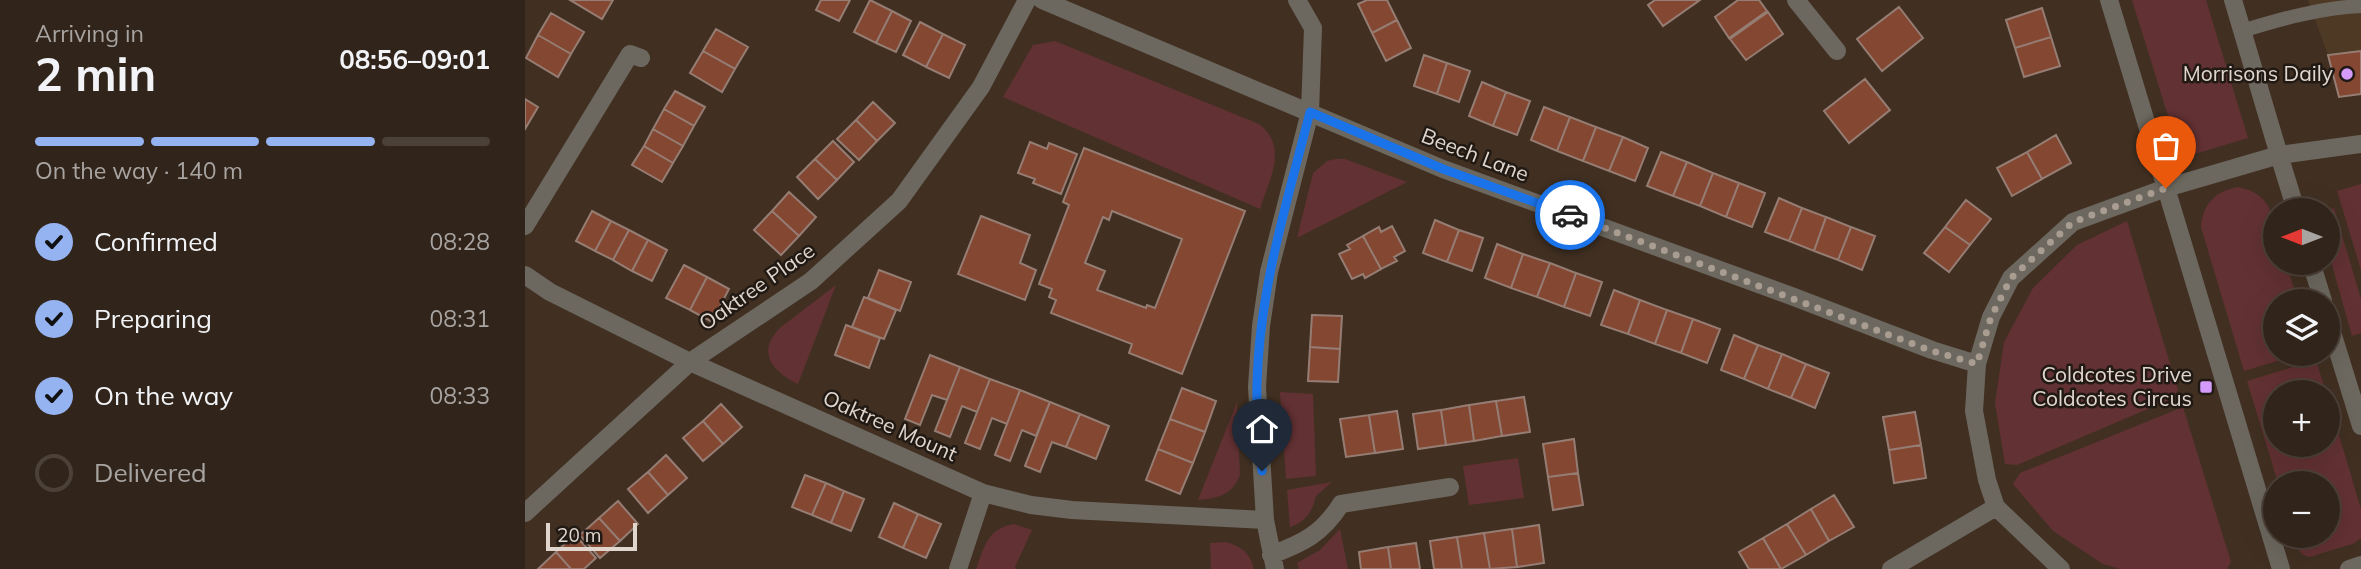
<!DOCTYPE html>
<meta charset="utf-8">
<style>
:root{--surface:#31241a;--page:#3d3027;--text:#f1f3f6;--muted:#a8a4a2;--line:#4c4139;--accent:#95b2f1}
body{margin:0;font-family:Mulish,sans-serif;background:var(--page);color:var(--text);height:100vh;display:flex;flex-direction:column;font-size:26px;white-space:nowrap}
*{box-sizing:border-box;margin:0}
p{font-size:23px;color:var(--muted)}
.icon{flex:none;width:38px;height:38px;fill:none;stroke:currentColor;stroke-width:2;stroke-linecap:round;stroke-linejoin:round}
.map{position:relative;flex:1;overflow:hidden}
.drawer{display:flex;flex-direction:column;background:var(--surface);width:525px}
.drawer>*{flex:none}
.needle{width:46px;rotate:270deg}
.fabs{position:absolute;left:1738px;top:198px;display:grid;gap:14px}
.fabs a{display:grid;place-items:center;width:77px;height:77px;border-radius:50%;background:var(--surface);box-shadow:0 7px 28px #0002,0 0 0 2px var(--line);font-size:35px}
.scale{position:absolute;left:21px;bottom:18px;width:91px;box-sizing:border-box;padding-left:7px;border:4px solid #e1d6cd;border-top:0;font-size:19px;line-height:24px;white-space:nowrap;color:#e1d6cd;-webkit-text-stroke:5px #211a14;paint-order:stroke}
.pin{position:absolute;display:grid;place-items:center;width:60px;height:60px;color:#fff;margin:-72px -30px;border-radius:50% 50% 50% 0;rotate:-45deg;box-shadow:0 0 7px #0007}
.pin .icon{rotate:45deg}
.courier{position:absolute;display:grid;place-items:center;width:70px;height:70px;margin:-35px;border:5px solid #1a73e8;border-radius:50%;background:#fff;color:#222;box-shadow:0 2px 9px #0007}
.summary em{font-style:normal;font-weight:700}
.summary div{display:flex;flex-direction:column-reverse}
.summary{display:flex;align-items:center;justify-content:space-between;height:119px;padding:0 35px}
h1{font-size:46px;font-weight:700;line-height:52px}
.bar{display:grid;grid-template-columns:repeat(4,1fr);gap:10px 7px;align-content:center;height:84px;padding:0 35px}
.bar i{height:9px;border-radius:5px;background:var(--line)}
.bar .current{background:var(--accent)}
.bar p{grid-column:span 4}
ol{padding:0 35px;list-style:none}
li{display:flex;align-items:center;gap:21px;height:77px}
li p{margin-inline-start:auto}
li .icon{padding:7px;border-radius:50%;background:var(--accent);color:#111;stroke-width:4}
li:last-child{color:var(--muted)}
li i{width:38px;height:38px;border:4px solid var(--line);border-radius:50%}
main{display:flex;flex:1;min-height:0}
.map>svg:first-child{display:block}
</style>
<main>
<section class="drawer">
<div class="summary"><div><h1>2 min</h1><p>Arriving in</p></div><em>08:56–09:01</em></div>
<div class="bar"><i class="current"></i><i class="current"></i><i class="current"></i><i></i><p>On the way · 140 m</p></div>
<ol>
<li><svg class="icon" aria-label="check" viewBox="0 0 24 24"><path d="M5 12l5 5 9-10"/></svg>Confirmed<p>08:28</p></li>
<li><svg class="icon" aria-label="check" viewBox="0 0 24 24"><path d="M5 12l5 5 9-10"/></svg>Preparing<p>08:31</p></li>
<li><svg class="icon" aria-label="check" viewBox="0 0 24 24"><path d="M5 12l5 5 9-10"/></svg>On the way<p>08:33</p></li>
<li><i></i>Delivered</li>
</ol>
</section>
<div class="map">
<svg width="1836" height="569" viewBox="0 0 1836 569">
<rect width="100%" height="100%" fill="#413022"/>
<path fill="#4e3925" d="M1783,0H1836V94L1814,97L1803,55Z"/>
<path fill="#623133" d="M1607,0H1681L1723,138L1656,158Z
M530,41L734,124C764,147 744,180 735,209L478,97L508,45Z
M811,159H820L882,182L772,238L788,173L802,161Z
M1836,184V270L1812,191Z
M1713,187C1754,195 1750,229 1750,262L1761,263L1773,301H1750V354H1775L1719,371L1676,227C1678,204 1690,191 1713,187Z
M1809,208L1836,299V333L1827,336L1803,251L1802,210Z
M1602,221L1653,390L1646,399L1492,465L1480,464L1470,403L1479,342L1508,288L1552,245Z
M311,285L273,384C248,372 230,352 256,327Z
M1791,360L1801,392H1750V444H1802L1803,398L1836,509V538L1830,543L1785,557C1773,555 1772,546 1768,536H1802V483H1753L1722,381Z
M755,392L788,394L791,476L761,479Z
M712,402L715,475C707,495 694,498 673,500Z
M1658,407L1706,562L1702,569H1595L1578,564L1528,531L1488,484L1495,473Z
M993,458L999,498L944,505L938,466Z
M807,482L791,496C787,512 781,522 765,527L762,490Z
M489,524L507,530L490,567L491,569H451C459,547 463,528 489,524Z
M815,529L823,569H774L772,563L795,550Z
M701,542C716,546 725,553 729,569H686L685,543Z"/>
<path fill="#834732" stroke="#967d74" stroke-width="2" fill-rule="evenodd" d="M45,0H88L77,19Z
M296,0H325L314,21L291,10Z
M345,0L367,11L351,43L329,32Z
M842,0H862L872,20L847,33L833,4Z
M1130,0H1175L1138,26L1123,5Z
M1213,0H1234L1242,11L1204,38L1190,17Z
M1374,7L1398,38L1357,71L1332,39Z
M1517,8L1526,37L1490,48L1481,20Z
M367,11L386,21L371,52L351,43Z
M1243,12L1258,34L1221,60L1205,39Z
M26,13L59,32L46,54L13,35Z
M872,20L886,48L861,61L847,33Z
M395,22L418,34L401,67L378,55Z
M191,29L223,47L210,69L178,51Z
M418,34L440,45L424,78L401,67Z
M13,35L46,54L33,77L1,58Z
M1526,37L1535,66L1499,77L1490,48Z
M178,51L210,69L197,92L165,73Z
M1836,51V94L1814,97L1803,55Z
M899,55L922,63L912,94L889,86Z
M922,63L945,71L934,102L912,94Z
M1340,79L1365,110L1324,143L1299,111Z
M957,82L981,92L968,126L944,116Z
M150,91L180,107L169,126L139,109Z
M981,92L1005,101L992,135L968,126Z
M0,99L13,107L0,129Z
M348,102L370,123L352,141L331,120Z
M1019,107L1045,117L1032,151L1006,140Z
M139,109L169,126L158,146L128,129Z
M1045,117L1071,127L1058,161L1032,151Z
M331,120L352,141L334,160L312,139Z
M1071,127L1098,137L1084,171L1058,161Z
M128,129L158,146L148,163L119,146Z
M1531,135L1546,163L1517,179L1502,152Z
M1098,137L1123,148L1110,181L1084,171Z
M308,141L329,162L312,180L290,159Z
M505,142L522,149L524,143L552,154L536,194L508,183L510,179L493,173Z
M119,146L148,163L137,182L107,165Z
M559,148L720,211L657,374L604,353L607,344L526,313L531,300L524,297L527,289L514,284L544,205L538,202ZM587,211L657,239L630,308L622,305L621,308L572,290L580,271L560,263L578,217L584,220Z
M1136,152L1162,162L1148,196L1122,186Z
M1502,152L1517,179L1487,196L1472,168Z
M290,159L312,180L293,199L272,177Z
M1162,162L1188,173L1175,206L1148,196Z
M1188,173L1214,183L1201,217L1175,206Z
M1214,183L1240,193L1227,227L1201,217Z
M264,192L291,217L274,236L247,211Z
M1254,198L1277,208L1264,241L1240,232Z
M1441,200L1466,219L1445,245L1420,227Z
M1277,208L1301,217L1289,251L1264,241Z
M67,211L86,221L70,251L51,241Z
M247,211L274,236L256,255L229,230Z
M456,216L505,235L495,263L511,270L500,300L433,274Z
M1301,217L1326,227L1313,260L1289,251Z
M910,220L934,230L922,262L898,253Z
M86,221L104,230L88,260L70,251Z
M867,226L880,251L869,257L872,261L856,269L838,236L854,227L856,232Z
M1326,227L1350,236L1337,270L1313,260Z
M1420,227L1445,245L1424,272L1399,253Z
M104,230L123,240L107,271L88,260Z
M934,230L958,238L947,271L922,262Z
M838,236L856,269L840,278L838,274L827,279L814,254L825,249L822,245Z
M123,240L142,250L127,281L107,271Z
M972,244L998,254L986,288L960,278Z
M998,254L1025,263L1012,297L986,288Z
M1025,263L1051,273L1039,307L1012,297Z
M159,265L182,277L165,310L141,298Z
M354,270L386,282L375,311L343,298Z
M1051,273L1077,282L1065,316L1039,307Z
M182,277L204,289L187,322L165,310Z
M1089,290L1115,300L1103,334L1076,325Z
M339,297L371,310L359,339L327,327Z
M1115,300L1142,310L1130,344L1103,334Z
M1142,310L1168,319L1156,353L1130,344Z
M787,315L817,316L815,349L785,347Z
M1168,319L1195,329L1182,363L1156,353Z
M321,325L355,338L344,368L310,355Z
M1209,335L1233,345L1219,379L1196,370Z
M1233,345L1257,354L1243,389L1219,379Z
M785,347L815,349L813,382L783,381Z
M1257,354L1281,364L1266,398L1243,389Z
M405,355L435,367L422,400L407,395L395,425L380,419Z
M1281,364L1304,373L1290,408L1266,398Z
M435,367L465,379L452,412L437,406L425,437L410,431Z
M465,379L495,390L482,424L467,418L455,449L440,443Z
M657,388L691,401L680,432L645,419Z
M495,390L525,402L511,436L497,430L485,461L470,455Z
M999,397L1005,432L977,436L971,401Z
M971,401L977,436L949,441L944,405Z
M525,402L555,414L541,447L527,442L515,472L500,466Z
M196,404L217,427L198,444L178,421Z
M944,405L949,441L921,445L916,410Z
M916,410L921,445L893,449L888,414Z
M872,411L878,449L850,453L844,415Z
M1390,412L1396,445L1364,450L1358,417Z
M555,414L584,426L571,459L541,447Z
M844,415L850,453L821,457L815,419Z
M645,419L680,432L668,463L633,449Z
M178,421L198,444L178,461L158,438Z
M1049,439L1053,473L1023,477L1018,444Z
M1396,445L1401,478L1369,483L1364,450Z
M633,449L668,463L655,494L621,480Z
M141,455L162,478L143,495L123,472Z
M123,472L143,495L123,513L103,489Z
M1053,473L1058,505L1028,510L1023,477Z
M280,475L301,483L287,515L267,507Z
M301,483L319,491L306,523L287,515Z
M319,491L339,499L326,531L306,523Z
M1309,495L1329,527L1304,541L1286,509Z
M93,501L113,524L95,541L74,518Z
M369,503L393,514L378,548L354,537Z
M1286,509L1304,541L1281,555L1262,524Z
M393,514L416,524L401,558L378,548Z
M74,518L95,541L75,558L55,535Z
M1262,524L1281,555L1256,569L1238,538Z
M1014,525L1019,563L992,567L987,529Z
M987,529L992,567L965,569L959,533Z
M959,533L965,569H937L932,537Z
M50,535L71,558L59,569H46L31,552Z
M932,537L937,569H909L905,541Z
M1238,538L1256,569H1224L1214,552Z
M891,543L895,569H866L863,547Z
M863,547L866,569H836L834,552Z
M31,552L46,569H13Z"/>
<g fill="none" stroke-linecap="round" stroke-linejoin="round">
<path stroke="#6c685f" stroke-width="14" d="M1717,31C1756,19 1795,8 1836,6"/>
<path stroke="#6c685f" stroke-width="18" d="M1271,0L1312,51
M1754,155L1771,210
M1641,188L1756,569
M0,226L105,54L116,58
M1786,262L1798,301
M0,275L25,292L165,362L458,493L506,505L547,510L740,520
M1802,316L1836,426
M0,513L165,362L286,281L374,201L456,87L502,0
M746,555C778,543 797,534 816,504L925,487
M433,569L458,493
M750,569L740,520L732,387L736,326L744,272L785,112L788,28L772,0"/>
<path stroke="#6c685f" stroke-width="18" d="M517,0L918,169L1269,297L1407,350L1452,364
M1584,0L1641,188
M1708,0L1754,155
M1366,569L1471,507
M1536,569L1471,507L1462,480L1449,411L1452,364L1466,317L1486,278L1548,222L1641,188L1754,155L1836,144
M1824,569L1836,565"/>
</g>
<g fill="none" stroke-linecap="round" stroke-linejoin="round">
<path stroke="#a99c91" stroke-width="7" stroke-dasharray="0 12.6" d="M1045,215L1407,351L1452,364L1466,317L1486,278L1548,222L1641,188"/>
<path stroke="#1a73e8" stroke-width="9" d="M737,471C735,443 731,414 732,385C734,291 762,202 785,112L918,169L1045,215"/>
</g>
<g fill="#d59bfb" stroke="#211a14" stroke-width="2.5">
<circle cx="1822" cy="74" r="7"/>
<rect x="1674" y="380" width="14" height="14" rx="3.5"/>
</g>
<g text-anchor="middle" stroke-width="5" stroke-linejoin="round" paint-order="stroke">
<g font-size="21" fill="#e1d6cd" stroke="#211a14" text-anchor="end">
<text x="1808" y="81">Morrisons Daily</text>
<text x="1667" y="382">Coldcotes Drive<tspan x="1667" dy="24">Coldcotes Circus</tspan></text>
</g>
<g font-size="21" fill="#e1d6cd" stroke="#211a14">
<text transform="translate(950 155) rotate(21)" y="7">Beech Lane</text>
<text transform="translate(232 287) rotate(-35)" y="7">Oaktree Place</text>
<text transform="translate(365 426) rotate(24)" y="7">Oaktree Mount</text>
</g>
</g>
</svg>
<div class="fabs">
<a><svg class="needle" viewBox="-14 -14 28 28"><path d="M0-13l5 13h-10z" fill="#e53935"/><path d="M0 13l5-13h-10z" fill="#a8a4a2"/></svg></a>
<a><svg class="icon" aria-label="layers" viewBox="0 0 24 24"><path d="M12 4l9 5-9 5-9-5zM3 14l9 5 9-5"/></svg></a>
<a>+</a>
<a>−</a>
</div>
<div class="scale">20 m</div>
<div class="pin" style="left:1641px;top:188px;background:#ea580c"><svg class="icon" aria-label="bag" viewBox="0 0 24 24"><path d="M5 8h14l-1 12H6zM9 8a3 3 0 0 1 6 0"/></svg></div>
<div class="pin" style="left:737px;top:471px;background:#1f2937"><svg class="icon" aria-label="home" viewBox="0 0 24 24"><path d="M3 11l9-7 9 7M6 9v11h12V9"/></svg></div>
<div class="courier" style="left:1045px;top:215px"><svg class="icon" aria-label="car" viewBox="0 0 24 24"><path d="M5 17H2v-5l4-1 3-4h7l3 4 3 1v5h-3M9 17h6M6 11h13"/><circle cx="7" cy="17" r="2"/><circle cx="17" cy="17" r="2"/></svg></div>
</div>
</main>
